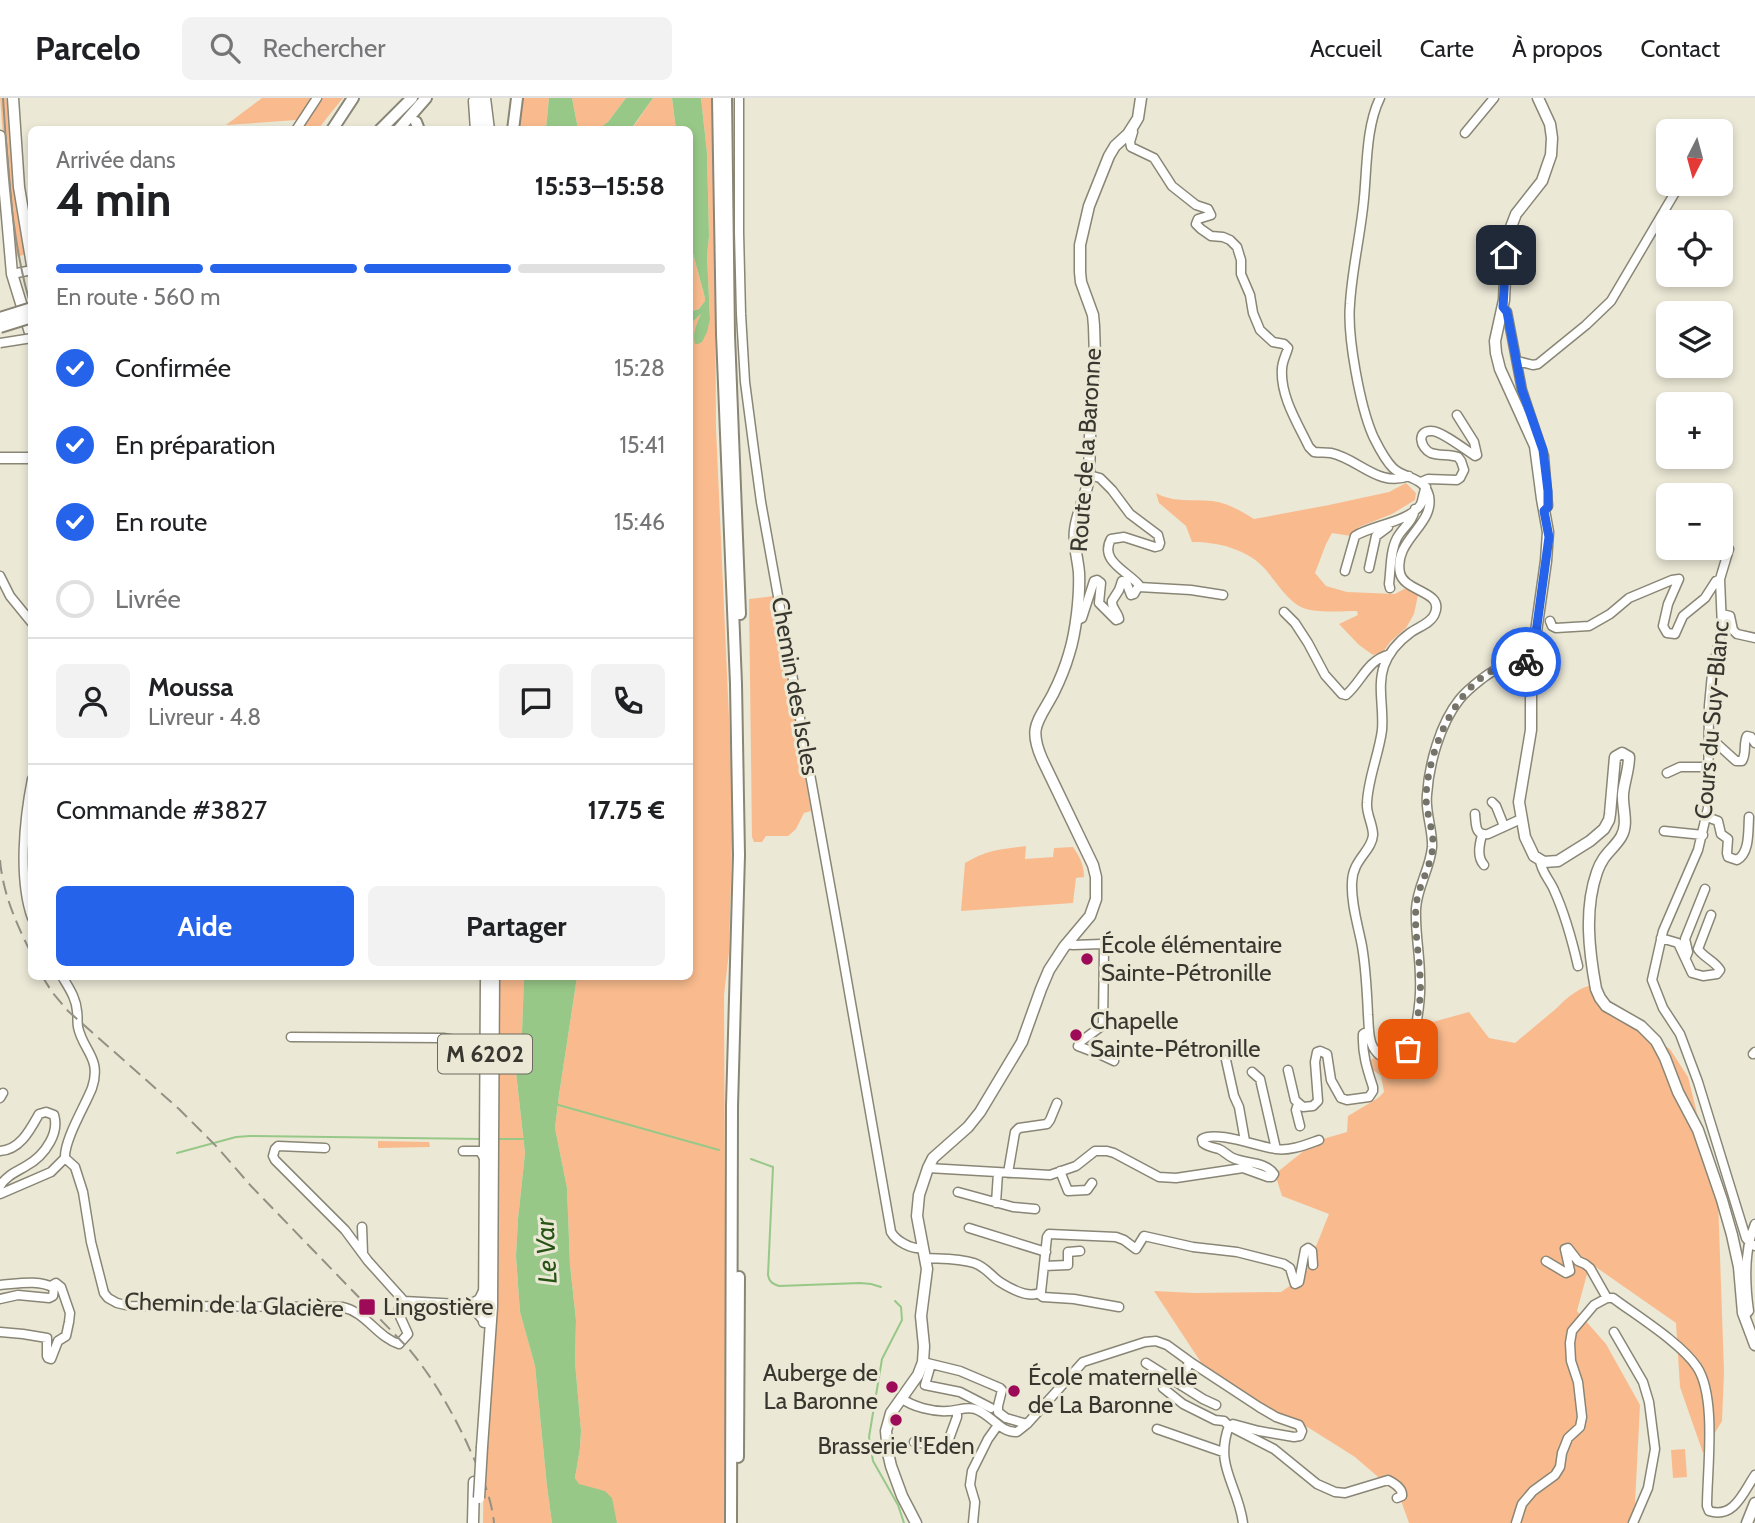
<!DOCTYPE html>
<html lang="fr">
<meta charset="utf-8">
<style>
:root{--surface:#fff;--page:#f2f2f2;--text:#202124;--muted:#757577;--line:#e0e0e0;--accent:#2563eb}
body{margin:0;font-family:Cabin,sans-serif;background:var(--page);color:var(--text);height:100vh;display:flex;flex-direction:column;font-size:26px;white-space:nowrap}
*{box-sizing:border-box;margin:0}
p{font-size:23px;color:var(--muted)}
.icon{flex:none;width:38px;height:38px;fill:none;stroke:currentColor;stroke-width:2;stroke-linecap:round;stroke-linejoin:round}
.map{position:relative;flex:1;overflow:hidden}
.panel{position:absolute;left:28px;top:28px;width:665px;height:854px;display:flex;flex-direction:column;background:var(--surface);border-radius:10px;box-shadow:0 4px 10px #0003}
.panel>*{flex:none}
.needle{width:46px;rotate:186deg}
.buttons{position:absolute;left:1656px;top:21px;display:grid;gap:14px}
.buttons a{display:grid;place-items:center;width:77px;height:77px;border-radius:10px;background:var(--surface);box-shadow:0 4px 10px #0003;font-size:35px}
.pin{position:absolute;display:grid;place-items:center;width:60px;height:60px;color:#fff;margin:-30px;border-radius:14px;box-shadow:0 4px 10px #0006}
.courier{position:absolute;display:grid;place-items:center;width:70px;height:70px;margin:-35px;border:5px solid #2563eb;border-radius:50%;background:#fff;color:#222;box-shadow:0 2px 9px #0007}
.overview em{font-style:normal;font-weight:700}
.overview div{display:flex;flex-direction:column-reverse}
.overview{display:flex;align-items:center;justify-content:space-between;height:119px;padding:0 28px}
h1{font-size:46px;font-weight:700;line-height:52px}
.bar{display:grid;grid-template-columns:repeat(4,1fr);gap:10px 7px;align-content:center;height:84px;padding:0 28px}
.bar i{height:9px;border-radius:5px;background:var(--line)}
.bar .current{background:var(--accent)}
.bar p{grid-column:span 4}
.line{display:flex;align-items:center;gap:18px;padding:0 28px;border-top:2px solid var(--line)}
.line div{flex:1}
.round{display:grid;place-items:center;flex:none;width:74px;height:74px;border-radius:10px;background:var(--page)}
ol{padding:0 28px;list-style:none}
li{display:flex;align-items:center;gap:21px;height:77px}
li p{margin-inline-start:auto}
li .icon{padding:7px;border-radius:50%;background:var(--accent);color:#fff;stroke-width:4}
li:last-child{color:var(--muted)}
li i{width:38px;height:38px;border:4px solid var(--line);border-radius:50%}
.primary-button{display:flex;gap:14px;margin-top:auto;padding:14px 28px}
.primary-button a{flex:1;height:80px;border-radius:10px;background:var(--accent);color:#fff;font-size:28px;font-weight:700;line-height:80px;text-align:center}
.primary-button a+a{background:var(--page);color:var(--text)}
header{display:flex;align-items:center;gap:42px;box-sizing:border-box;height:98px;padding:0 35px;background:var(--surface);border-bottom:2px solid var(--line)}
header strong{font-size:33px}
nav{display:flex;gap:38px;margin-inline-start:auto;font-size:24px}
.search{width:490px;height:63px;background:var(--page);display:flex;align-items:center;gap:18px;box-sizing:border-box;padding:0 24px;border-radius:10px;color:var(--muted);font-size:26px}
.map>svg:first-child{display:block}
</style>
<header>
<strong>Parcelo</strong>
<div class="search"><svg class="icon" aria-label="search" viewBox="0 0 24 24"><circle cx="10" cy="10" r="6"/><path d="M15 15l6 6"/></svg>Rechercher</div>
<nav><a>Accueil</a><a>Carte</a><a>À propos</a><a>Contact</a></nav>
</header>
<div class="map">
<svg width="1755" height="1425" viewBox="0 0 1755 1425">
<rect width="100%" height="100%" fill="#ebe8d6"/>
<path fill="#f9bb8e" d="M0,0H6L12,24L26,156L13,160Z
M262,0H312L306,11L297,22L226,27Z
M322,0H343L318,31H301Z
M522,0H549L546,31L518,32Z
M572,0H626L608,24L598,32L578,31Z
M653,0H672L676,31L631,32Z
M701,0H714L716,330L733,710L729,854L724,897L726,1315L724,1425H617L605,1393L579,1387L575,1380L580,1350L581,1333L575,1264L576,1222L570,1167L567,1090L555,1030L559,997L577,879L690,878V226L702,215L710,221L707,158L709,138L707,55Z
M690,144L705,200V203L699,211L690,214Z
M1406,385L1416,395L1415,402L1392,416L1359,429L1351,438L1332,435L1326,446L1315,475L1326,488L1347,494L1395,496L1406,490L1418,497L1414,516L1406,530L1391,543L1383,554L1373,557L1359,547L1339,526L1358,517L1357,513C1342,513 1312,516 1299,508C1285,499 1276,484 1266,472C1248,451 1218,444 1192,444L1186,428L1159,405L1156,395C1174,405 1193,401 1212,403C1228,405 1241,413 1254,421L1329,407L1389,394Z
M774,498L811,713L804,715L796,731L788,738H766L762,744H754L752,739L749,501Z
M1026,748L1025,761L1053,759L1054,750L1073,749C1080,759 1084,767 1084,779L1076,780L1073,805L961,813L965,765C986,752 1002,751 1026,748Z
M498,879H524L522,935L516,974L525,1055L518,1121L516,1158L520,1214L535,1268L547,1388L552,1425H483C483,1359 493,1294 495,1229C499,1112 497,995 498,879Z
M1592,887L1597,905L1613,918L1670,951L1688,979L1718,1100L1724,1274L1722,1323L1703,1355L1680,1289L1676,1225L1590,1165L1577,1213L1606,1246L1640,1307L1634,1425H1409L1399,1397L1355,1359L1309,1330L1273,1313L1206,1272L1154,1193L1194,1195L1281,1194L1304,1178L1329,1116L1282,1098L1275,1076L1316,1043L1347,1034L1348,1018L1378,1000L1384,994L1381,978L1373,972L1369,963L1375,959C1388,967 1405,970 1415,956C1421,947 1423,935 1429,925L1469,914L1489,940L1515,945L1558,909C1566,900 1580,889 1592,887Z
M378,1043L429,1044L430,1049L378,1050Z
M1685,1351L1687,1379L1673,1380L1671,1352Z"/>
<path fill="#98c888" d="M549,0H572L578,31H546Z
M626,0H653L631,31H598L608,24Z
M672,0H701L707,55L709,138L707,158L710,221L707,234L702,244L698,246H695C692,235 697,226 701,216L690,226V214L699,211L705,203V200L690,144V32L676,31Z
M524,879H577L559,997L555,1030L567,1090L570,1167L576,1222L575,1264L581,1333L580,1350L575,1380L579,1386L605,1393L612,1400L617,1425H552L547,1388L535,1268L520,1214L516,1158L518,1121L525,1055L516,974L522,935Z"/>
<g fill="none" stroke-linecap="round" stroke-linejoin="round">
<path stroke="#98c888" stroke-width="2" d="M555,1006L719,1052
M498,1041H524
M177,1055L236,1039L250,1038L482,1041
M751,1061L773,1069L768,1177C769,1184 773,1186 779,1188L860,1185L871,1186L881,1189
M895,1203L901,1209L902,1222L882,1261L869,1339L873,1363L898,1407L904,1425"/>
<defs>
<path id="minor" d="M739,0V134L741,216L745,284L753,345L761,404L841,848L891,1134C896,1143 912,1152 923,1150
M1380,0C1366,28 1367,69 1364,100C1361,135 1352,171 1350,206C1347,238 1360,308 1373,338C1378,348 1384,361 1393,370C1404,381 1424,378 1429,398C1435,427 1393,442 1400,475C1404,494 1444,493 1435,515C1432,525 1418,529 1410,535C1399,543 1389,554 1384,568C1377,588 1384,610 1382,632C1379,656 1368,680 1367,705C1366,716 1373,726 1373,737C1372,753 1352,762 1352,785C1351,806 1358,827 1362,848C1366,871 1367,894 1368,917C1369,928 1368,940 1373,949C1378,958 1385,962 1395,962C1399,961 1401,960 1404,957C1417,943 1421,899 1420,880C1420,857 1415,834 1416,811C1417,789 1430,771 1432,749C1433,732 1425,714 1427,697C1429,666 1440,626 1459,602C1466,593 1474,587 1483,580C1497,569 1513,562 1532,564
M473,3L475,32
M1132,30L1133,34L1130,44L1131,49L1154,60L1172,88L1196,107L1208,111L1211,117L1198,121L1196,126L1201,131L1211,138L1223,139L1230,142L1237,149L1241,162V176L1250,197L1253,215L1260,232L1273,244L1284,246L1288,250C1286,257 1282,264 1282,271C1280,298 1298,326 1309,349L1314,354C1320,355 1326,354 1331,355C1359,361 1379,390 1409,378
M296,32L317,0
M1465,35L1494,0
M12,176L32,172
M1502,209L1507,214L1522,292L1544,358L1548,408L1544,413
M1517,263L1533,267L1538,266L1586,227L1611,203L1680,86
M1421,384L1428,381L1457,382L1460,380L1464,372L1461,363L1458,359C1449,356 1439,358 1431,355C1420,350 1416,332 1432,333C1441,333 1466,352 1475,358L1477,357L1474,344L1457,317
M1729,451L1720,481L1722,530L1712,576L1709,608L1708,710L1698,752L1663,833L1652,882L1663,910L1680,936L1698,984L1746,1140L1750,1145L1755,1148
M1369,470L1376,438L1388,429
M1345,473L1355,438C1372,427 1410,424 1421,406C1423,401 1423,395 1426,389
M0,478L10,498L32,525
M1139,489L1191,492L1223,497
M1390,490L1389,486C1391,471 1390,453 1397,440C1402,430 1413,424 1415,411
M1284,514L1295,525L1308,545L1325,577L1342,596L1346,597C1363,582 1366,563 1390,556
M1722,516L1730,518L1733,532L1737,536L1755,540
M1076,523L1082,520L1094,483L1097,482L1101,485L1099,505L1116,522L1119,521C1118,514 1111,510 1112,503L1119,492L1122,483L1126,484L1131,497L1134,496L1139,487C1127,473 1099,463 1111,441L1124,439L1155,449L1159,448L1160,445L1158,437L1130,416L1112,392L1100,380L1089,377
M1550,523L1552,528L1556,530L1589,528L1610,516L1629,500L1672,482L1679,481L1668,506L1663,528L1667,535L1675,536L1683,518L1705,500L1716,483L1720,481
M1709,642L1714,643L1736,663H1742C1747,655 1743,645 1747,638L1751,639L1755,645
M1667,675L1680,669H1709
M32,681C24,721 18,781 32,820
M1492,704L1496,708L1504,728
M1475,716C1476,727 1475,738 1488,736L1521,721
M1707,719L1718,723L1721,736L1728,741L1727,755L1728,759L1737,762C1750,755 1748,733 1749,719
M1664,733L1703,737
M1482,737C1479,748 1477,759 1484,767
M1540,762C1541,774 1550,782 1554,792C1565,816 1572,842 1578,868
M1661,840L1678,845L1692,875L1703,878L1717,876L1720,872C1715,863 1704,860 1698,851L1711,817
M1067,846L1073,847L1102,846L1104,849L1103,927L1080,944L1078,948L1099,956L1114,963
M1686,859L1688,854L1685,841L1705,791
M62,878C68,889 76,899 77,913C78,918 77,924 78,929C83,953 102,960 92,990C85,1008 64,1042 65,1060
M291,939L443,940L456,942L467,948V960
M467,948L481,956L485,963
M1753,956L1755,954
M1226,962L1234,998L1239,1009L1245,1043
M1288,972L1295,1002L1303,1009L1313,1008L1318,1003L1315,964L1317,954L1320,953L1327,956L1331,982L1341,1000L1347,1002L1369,999L1373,993V989C1367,971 1362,955 1363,936L1369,932
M1252,974L1260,981L1276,1051
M0,1000L3,995
M1298,1006L1296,1012L1300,1028
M325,1050L278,1048L275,1051L273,1058L275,1062L345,1132L368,1163L404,1203
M0,1053C20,1052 30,1032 39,1016L46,1014L54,1017C57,1027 55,1035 50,1044C44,1055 37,1062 26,1068C16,1074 6,1078 0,1088
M463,1053H480L484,1060
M65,1060L75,1069L83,1094L91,1144L104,1195L108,1200L117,1205L130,1208L342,1209C366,1214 377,1239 399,1246L408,1236L398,1214L400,1206L404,1203
M928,1070L1050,1077L1076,1068L1095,1053H1107L1114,1055L1159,1079L1176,1080L1243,1070L1268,1079H1272L1274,1076C1265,1063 1246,1066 1233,1060C1228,1058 1224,1053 1219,1051C1213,1049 1208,1049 1203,1045L1202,1041C1216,1032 1259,1049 1276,1051C1291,1053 1305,1047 1319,1042
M1060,1073L1068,1093L1087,1092L1092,1085
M1008,1075L1015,1034L1019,1030L1047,1026L1050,1022L1057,1005
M958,1094L1013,1109L1035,1111
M0,1096L51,1074L65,1060
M996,1105L998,1075
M362,1129L363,1156
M969,1130L1046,1154
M925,1160C941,1161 958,1160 974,1165C986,1169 991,1178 1000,1184C1011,1191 1030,1201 1041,1194L1047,1139L1049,1136L1116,1139L1124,1142L1136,1151L1144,1138L1193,1149L1237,1154L1284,1166L1290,1170L1295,1186L1299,1184L1305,1152L1308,1150L1312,1153L1313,1167
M1546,1163L1566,1175L1570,1173L1565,1151L1568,1150L1578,1163L1585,1166L1590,1170L1607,1200
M1044,1168L1068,1167V1154L1080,1153
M0,1187C16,1186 39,1181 54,1190L53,1198L49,1200L18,1197L0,1201
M1039,1196L1043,1199L1074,1201L1119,1209
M404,1203L459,1206L474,1204L479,1201L483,1193
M461,1207L476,1214L484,1223
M1744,1218L1749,1213C1745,1185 1744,1152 1755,1126
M0,1234L23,1236L47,1240V1258L48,1260L51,1261L58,1243L66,1238L69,1224L70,1215L61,1189L56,1185L51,1188
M1614,1234L1643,1284L1649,1304L1655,1351L1648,1390L1633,1425
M923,1264L960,1273L1000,1290L1002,1292L998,1308V1314L1006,1320L1027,1326
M1146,1265L1203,1301L1216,1307
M931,1266L925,1287L960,1294L991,1310
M1182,1288L1189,1263
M1163,1290L1183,1306L1215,1322L1224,1323L1229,1328L1274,1351L1317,1386L1335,1394L1345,1395L1388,1382C1394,1385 1403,1390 1402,1398L1397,1400
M901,1300C913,1309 933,1314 948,1313C957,1313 966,1308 975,1311C991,1316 1000,1335 1017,1334L1027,1326L1083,1264L1145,1244L1156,1243L1167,1247L1189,1263L1259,1309L1276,1319L1299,1327L1302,1333L1300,1338L1294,1339L1259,1333L1233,1326L1229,1328C1214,1368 1238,1387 1243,1425
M1157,1331L1223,1354
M914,1344L946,1349L957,1319V1312
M973,1425L975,1404L970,1387L972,1373L988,1341L998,1327
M1516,1425L1522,1406L1533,1393L1555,1377L1560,1369L1562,1355L1568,1340L1580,1329L1582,1319L1578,1284L1571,1263L1570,1245L1572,1233L1594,1207L1607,1200H1613C1637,1218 1681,1245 1697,1269C1717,1299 1707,1373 1707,1408L1709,1413C1734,1421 1743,1395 1755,1377"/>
<path id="major" d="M13,0L19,89L32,167
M476,0L482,32
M485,0L489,32
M1538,0L1550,26L1552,40L1551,57L1542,83L1516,116L1511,129L1506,157L1504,202L1495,243L1496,255L1500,271L1535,348L1542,401L1548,434L1546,463L1531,569V632L1519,704L1525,739L1534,758L1544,764L1558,763L1590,743L1604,731L1609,722L1610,716L1615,659L1622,655L1629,659C1629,672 1624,684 1623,696C1622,710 1629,726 1621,739C1613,752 1603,756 1597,774C1584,811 1589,853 1596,891L1600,900L1606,908L1641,928L1656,943L1665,960L1678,994L1698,1032L1722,1102L1732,1137L1739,1169L1743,1215L1755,1247
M0,38L12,176L32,241
M0,360H32
M484,1224L486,878
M482,1349L492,1209L494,878
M473,1425L474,1384
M916,1425L902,1398L891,1368L888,1355L886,1333L891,1315L918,1277L923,1264L924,1248L921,1218L927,1171L917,1118L919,1097L928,1070L933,1060L968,1029L980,1014L1022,944L1041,891L1049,872L1064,849L1090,818L1096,801V779L1093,767L1042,661C1028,629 1038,624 1053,596C1059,584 1065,570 1069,556C1076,534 1080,498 1079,475C1078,461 1073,447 1075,432C1077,414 1086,398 1089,380L1091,301L1095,259L1094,228L1093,217L1081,184L1080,174V147L1089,108L1109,58L1115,48L1128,36L1135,25L1138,20L1141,0
M1747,1425L1755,1405"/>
<path id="highway" d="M718,0L722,236L736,586L739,757L732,1008L731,1425
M726,0L729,237L740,516
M416,24L419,32
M332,32L353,0
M380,32L412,0
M398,32L426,0
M513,32L517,0
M738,1359L739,1179"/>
</defs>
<use href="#minor" stroke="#898676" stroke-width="11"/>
<use href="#major" stroke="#898676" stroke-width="13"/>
<use href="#highway" stroke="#898676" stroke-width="14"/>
<use href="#minor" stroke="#fff" stroke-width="8"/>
<use href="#major" stroke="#fff" stroke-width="10"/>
<use href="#highway" stroke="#fff" stroke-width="10"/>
<path stroke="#939184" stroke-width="2" d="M3,0C8,71 11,144 32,212"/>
<path stroke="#939184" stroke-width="2" stroke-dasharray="14 7" stroke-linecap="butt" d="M0,762C3,797 17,827 32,857
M42,878L52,894L68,913L179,1011L217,1049L251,1088L409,1251C433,1280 450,1310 466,1343C478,1370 491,1395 494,1425"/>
<defs>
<path id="minor-bridge" d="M0,245L32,240"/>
<path id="major-bridge" d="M479,1400L482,1349"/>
<path id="highway-bridge" d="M0,220L32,210
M0,229L32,219"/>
</defs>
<use href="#minor-bridge" stroke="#898676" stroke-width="11" stroke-linecap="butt"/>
<use href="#major-bridge" stroke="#898676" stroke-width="13" stroke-linecap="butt"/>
<use href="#highway-bridge" stroke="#898676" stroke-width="14" stroke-linecap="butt"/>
<use href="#minor-bridge" stroke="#fff" stroke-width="8"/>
<use href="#major-bridge" stroke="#fff" stroke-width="10"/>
<use href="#highway-bridge" stroke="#fff" stroke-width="10"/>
</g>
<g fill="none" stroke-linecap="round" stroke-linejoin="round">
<path stroke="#767469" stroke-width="7" stroke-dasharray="0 12.6" d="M1408,951C1417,929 1422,902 1420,878C1419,855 1414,831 1416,808C1418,787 1432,768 1433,746C1433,730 1426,715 1426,698C1429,645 1464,564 1526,564"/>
<path stroke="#2563eb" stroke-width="9" d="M1506,157L1503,209L1507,214L1522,292L1543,352L1548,393V409L1544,413L1549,439L1532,564H1526"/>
</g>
<g fill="#9d0b58" stroke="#ebe8d6" stroke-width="2.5">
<circle cx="1087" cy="861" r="7"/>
<circle cx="1076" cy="937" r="7"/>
<rect x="358" y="1200" width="18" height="18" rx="3.5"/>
<circle cx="892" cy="1289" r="7"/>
<circle cx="1014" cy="1293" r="7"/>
<circle cx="896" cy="1322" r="7"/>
</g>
<g text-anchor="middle" stroke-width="6" stroke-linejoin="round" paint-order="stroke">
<rect fill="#ebe8d6" stroke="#6d6b61" stroke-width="2" x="438" y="936.5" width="94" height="39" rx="5"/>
<g font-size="23" font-weight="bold" fill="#37362f">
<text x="485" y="964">M 6202</text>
</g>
<g font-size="24" fill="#37362f" stroke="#ebe8d6">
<text transform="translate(1086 352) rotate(-86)" y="8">Route de la Baronne</text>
<text transform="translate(795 588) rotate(80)" y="8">Chemin des Iscles</text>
<text transform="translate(1712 622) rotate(-85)" y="8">Cours du Suy-Blanc</text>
<text transform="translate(234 1207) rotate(2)" y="8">Chemin de la Glacière</text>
</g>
<g font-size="24" fill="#37362f" stroke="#ebe8d6" text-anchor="start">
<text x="1101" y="855">École élémentaire<tspan x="1101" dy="28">Sainte-Pétronille</tspan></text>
<text x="1090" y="931">Chapelle<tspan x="1090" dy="28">Sainte-Pétronille</tspan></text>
<text x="383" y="1217">Lingostière</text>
<text x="878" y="1283" text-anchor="end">Auberge de<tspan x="878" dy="28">La Baronne</tspan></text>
<text x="1028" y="1287">École maternelle<tspan x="1028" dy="28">de La Baronne</tspan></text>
<text x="896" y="1356" text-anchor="middle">Brasserie l'Eden</text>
</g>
<g font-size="26" font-style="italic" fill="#275415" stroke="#ebe8d6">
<text transform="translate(546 1153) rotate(-93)" y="9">Le Var</text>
</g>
</g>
</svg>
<div class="buttons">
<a><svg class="needle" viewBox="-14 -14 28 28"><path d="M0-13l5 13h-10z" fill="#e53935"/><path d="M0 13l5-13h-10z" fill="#757577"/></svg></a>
<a><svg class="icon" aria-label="locate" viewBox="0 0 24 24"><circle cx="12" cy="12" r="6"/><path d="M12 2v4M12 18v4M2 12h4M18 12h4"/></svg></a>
<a><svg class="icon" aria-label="layers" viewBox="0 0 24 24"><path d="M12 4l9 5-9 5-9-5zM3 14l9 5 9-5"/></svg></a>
<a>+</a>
<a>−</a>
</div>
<div class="pin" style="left:1408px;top:951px;background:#ea580c"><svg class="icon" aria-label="bag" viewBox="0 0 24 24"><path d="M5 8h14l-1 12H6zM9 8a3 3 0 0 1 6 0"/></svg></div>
<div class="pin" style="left:1506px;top:157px;background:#1f2937"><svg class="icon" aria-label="home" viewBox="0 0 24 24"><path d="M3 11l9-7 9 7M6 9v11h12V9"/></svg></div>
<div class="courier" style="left:1526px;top:564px"><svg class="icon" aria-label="bike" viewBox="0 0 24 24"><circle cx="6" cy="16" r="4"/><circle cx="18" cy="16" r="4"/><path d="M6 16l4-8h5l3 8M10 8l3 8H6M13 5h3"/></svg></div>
<section class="panel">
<div class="overview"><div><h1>4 min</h1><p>Arrivée dans</p></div><em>15:53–15:58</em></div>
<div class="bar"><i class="current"></i><i class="current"></i><i class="current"></i><i></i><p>En route · 560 m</p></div>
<ol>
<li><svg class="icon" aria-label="check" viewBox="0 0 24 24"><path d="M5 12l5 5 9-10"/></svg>Confirmée<p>15:28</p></li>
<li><svg class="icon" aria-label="check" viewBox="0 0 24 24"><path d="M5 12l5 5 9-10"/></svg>En préparation<p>15:41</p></li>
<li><svg class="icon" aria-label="check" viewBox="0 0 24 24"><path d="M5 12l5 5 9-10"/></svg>En route<p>15:46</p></li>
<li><i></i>Livrée</li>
</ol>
<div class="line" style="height:126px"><a class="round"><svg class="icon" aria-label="person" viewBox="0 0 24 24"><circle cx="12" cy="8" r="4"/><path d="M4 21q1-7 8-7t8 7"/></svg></a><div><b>Moussa</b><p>Livreur · 4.8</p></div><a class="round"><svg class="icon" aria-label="chat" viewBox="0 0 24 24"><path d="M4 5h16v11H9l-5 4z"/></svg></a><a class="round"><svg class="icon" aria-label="phone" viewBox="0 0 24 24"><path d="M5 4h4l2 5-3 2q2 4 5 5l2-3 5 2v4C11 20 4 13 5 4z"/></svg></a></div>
<div class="line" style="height:91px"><div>Commande #3827</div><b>17.75 €</b></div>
<div class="primary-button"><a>Aide</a><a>Partager</a></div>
</section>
</div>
